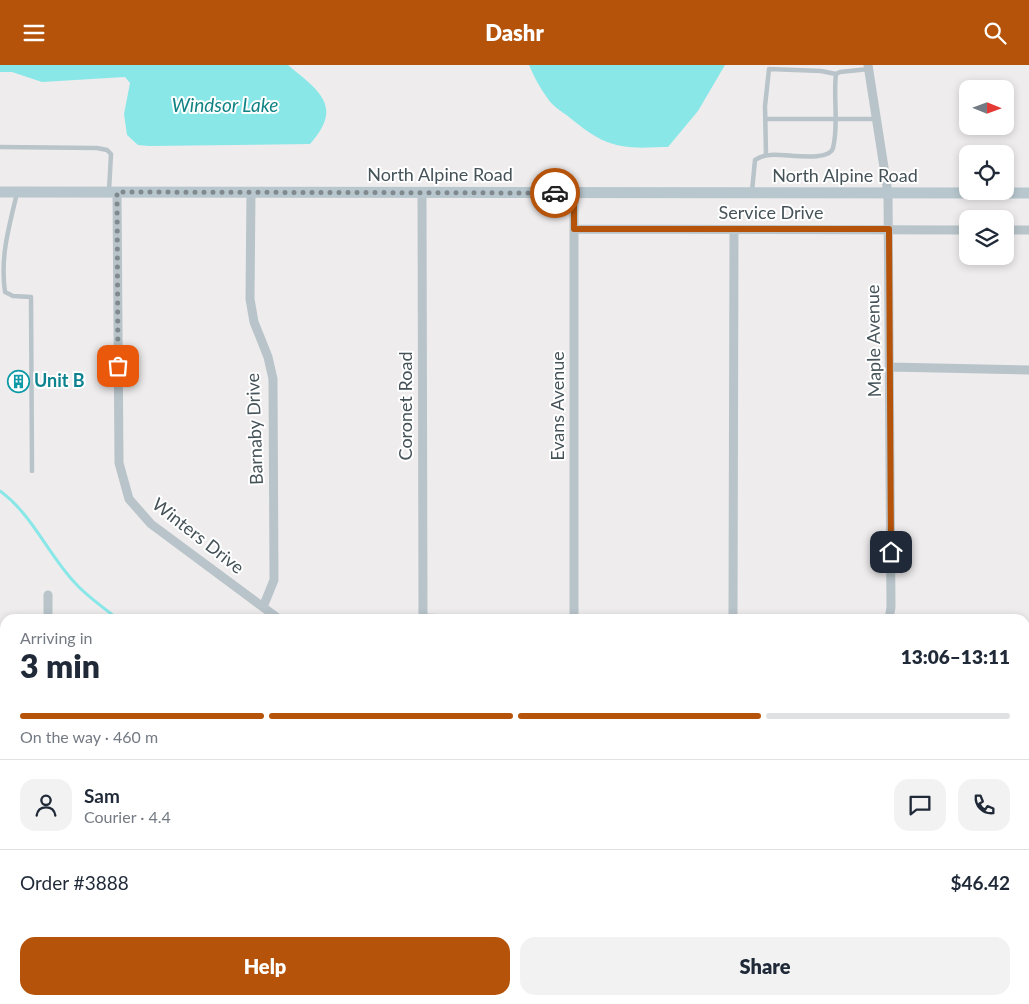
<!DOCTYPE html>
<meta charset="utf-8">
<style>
:root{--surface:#fff;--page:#f2f2f3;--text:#1f2937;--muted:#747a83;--line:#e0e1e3;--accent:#b45309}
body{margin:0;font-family:Lato,sans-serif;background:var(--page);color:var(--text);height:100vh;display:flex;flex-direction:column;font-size:19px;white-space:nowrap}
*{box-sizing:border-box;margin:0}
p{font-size:16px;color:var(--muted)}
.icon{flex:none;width:28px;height:28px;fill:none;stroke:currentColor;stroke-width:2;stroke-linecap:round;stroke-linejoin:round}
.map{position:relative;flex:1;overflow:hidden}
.side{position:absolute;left:0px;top:549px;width:1030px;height:391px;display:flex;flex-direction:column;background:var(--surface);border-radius:15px 15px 0 0;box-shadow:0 2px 8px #0003}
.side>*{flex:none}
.needle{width:32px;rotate:91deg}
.buttons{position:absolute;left:959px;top:15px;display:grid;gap:10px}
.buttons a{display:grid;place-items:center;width:55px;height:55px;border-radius:10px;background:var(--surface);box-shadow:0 2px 8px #0003;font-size:25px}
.pin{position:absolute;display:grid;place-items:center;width:42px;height:42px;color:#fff;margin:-21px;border-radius:10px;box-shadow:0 2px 8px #0006}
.courier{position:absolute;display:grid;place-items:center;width:50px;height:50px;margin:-25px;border:4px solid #b45309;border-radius:50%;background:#fff;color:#222;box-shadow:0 1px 6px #0007}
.headline em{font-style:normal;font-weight:800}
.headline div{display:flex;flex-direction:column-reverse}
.headline{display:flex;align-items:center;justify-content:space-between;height:85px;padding:0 20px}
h1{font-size:32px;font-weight:800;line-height:38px}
.bar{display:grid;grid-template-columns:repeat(4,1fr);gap:8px 5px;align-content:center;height:60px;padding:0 20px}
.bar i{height:6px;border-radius:4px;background:var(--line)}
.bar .current{background:var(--accent)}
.bar p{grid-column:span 4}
.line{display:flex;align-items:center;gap:12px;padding:0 20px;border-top:1px solid var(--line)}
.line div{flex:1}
.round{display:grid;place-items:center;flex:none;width:52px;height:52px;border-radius:15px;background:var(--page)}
.button{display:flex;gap:10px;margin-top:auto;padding:10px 20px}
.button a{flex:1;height:58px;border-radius:15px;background:var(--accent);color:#fff;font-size:20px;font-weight:800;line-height:58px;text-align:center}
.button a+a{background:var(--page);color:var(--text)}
header{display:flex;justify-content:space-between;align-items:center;height:65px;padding:0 20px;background:var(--accent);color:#fff;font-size:22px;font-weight:800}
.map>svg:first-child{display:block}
</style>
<header><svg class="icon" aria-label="menu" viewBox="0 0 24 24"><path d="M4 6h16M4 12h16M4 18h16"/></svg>Dashr<svg class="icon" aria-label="search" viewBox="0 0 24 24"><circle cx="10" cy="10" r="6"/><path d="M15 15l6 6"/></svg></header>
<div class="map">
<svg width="1029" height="939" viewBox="0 0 1029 939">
<rect width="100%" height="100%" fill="#efeced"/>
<path fill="#bbedc4" d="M165,935H258L255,939H167Z
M381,935H495L494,939H390Z"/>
<path fill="#89e7e8" d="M0,0H288C319,26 344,41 310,79L149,81L138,80L127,70L124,49L130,18L125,12L42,17L12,7H0Z
M529,0H725L698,46L668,82C653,82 636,84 622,81C598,77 583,63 565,49C559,45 552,40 548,34C540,23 534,12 529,0Z"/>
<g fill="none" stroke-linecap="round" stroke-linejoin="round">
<path stroke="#89e7e8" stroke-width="3" d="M0,426C33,450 48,490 76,519C88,532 104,543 118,554
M519,939L521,935"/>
<path stroke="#b8c4c9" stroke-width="4.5" d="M766,54H877
M0,82L97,83L107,85L111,89L109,126
M766,90L765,41L769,4L821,6L836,9
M752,126L755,95C760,92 765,90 770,90C783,88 829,98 833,83C839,59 833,33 836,9L840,7L869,4
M17,128C9,162 0,191 5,227L13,231L31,232L32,406
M0,815L5,814
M368,935L372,936L371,939
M619,935L621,937
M285,939L286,935
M579,939L580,935"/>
<path stroke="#b8c4c9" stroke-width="9" d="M868,0L888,128L891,542L889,554
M117,127L119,398L129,434L151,459L279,554
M251,127L250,234L254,257L268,292L273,314L274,515L263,542
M422,128L423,554
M575,164L968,165
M1005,165H1029
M890,302L1029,305
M48,530V554
M423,553L455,554
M574,554V128
M733,554L734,165
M1025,662H1029
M0,735L5,736
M1025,792L1029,791
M793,935L797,939
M43,939V935"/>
<path stroke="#b8c7ce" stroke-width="11" d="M0,127L1029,128"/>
</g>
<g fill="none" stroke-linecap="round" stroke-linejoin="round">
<path stroke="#80898d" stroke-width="5" stroke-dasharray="0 9" d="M118,301L117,127L555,128"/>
<path stroke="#b45309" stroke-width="6" d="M555,128H574V164H889L891,487"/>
</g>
<defs>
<symbol id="building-ring" viewBox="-11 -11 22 22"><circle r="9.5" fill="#fff" stroke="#0f9aa8" stroke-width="1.5"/><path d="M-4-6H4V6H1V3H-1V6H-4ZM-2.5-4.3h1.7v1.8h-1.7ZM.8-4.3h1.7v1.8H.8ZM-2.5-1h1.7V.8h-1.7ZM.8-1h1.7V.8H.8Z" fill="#0f9aa8"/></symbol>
</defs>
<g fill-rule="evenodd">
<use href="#building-ring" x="6" y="304" width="25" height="25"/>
</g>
<g text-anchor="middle" stroke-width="4" stroke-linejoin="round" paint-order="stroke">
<g font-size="18" fill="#455359" stroke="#fff">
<text x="440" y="116">North Alpine Road</text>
<text x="845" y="117">North Alpine Road</text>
<text x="771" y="154">Service Drive</text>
<text transform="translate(874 276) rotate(-91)" y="6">Maple Avenue</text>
<text transform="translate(406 341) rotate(-90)" y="6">Coronet Road</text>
<text transform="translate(558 341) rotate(-90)" y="6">Evans Avenue</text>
<text transform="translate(255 364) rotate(-92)" y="6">Barnaby Drive</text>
<text transform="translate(198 471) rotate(38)" y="6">Winters Drive</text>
</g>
<g font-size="18" font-weight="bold" fill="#0d838f" stroke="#fff" text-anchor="start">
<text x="34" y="322">Unit B</text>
</g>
<g font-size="19" font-style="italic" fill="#108384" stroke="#fff">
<text x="225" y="47">Windsor Lake</text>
</g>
</g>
</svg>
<div class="buttons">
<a><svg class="needle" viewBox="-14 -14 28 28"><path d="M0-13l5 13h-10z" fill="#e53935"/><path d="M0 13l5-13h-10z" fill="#747a83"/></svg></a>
<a><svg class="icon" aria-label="locate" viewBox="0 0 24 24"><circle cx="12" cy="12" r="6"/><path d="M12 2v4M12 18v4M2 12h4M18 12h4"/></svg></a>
<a><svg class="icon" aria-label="layers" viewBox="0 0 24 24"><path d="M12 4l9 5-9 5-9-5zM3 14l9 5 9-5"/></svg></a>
</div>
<div class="pin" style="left:118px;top:301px;background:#ea580c"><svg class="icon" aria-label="bag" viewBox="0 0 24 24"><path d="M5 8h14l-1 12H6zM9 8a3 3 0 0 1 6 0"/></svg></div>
<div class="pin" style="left:891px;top:487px;background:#1f2937"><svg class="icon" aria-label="home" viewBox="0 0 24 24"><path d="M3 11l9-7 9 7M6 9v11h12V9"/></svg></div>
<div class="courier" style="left:555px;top:128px"><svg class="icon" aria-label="car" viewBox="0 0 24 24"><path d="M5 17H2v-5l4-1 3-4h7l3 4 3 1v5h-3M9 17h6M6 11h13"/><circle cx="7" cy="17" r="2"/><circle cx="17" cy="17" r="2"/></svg></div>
<section class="side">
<div class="headline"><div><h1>3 min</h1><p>Arriving in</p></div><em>13:06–13:11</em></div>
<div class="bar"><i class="current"></i><i class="current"></i><i class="current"></i><i></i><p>On the way · 460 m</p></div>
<div class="line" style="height:90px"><a class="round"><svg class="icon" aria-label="person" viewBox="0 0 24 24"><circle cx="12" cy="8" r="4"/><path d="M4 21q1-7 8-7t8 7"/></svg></a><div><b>Sam</b><p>Courier · 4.4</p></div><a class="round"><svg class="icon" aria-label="chat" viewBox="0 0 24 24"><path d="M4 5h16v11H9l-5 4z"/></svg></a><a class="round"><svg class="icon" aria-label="phone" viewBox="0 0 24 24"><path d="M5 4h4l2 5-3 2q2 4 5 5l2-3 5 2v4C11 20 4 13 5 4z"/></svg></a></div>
<div class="line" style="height:65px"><div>Order #3888</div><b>$46.42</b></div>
<div class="button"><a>Help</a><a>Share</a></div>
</section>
</div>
